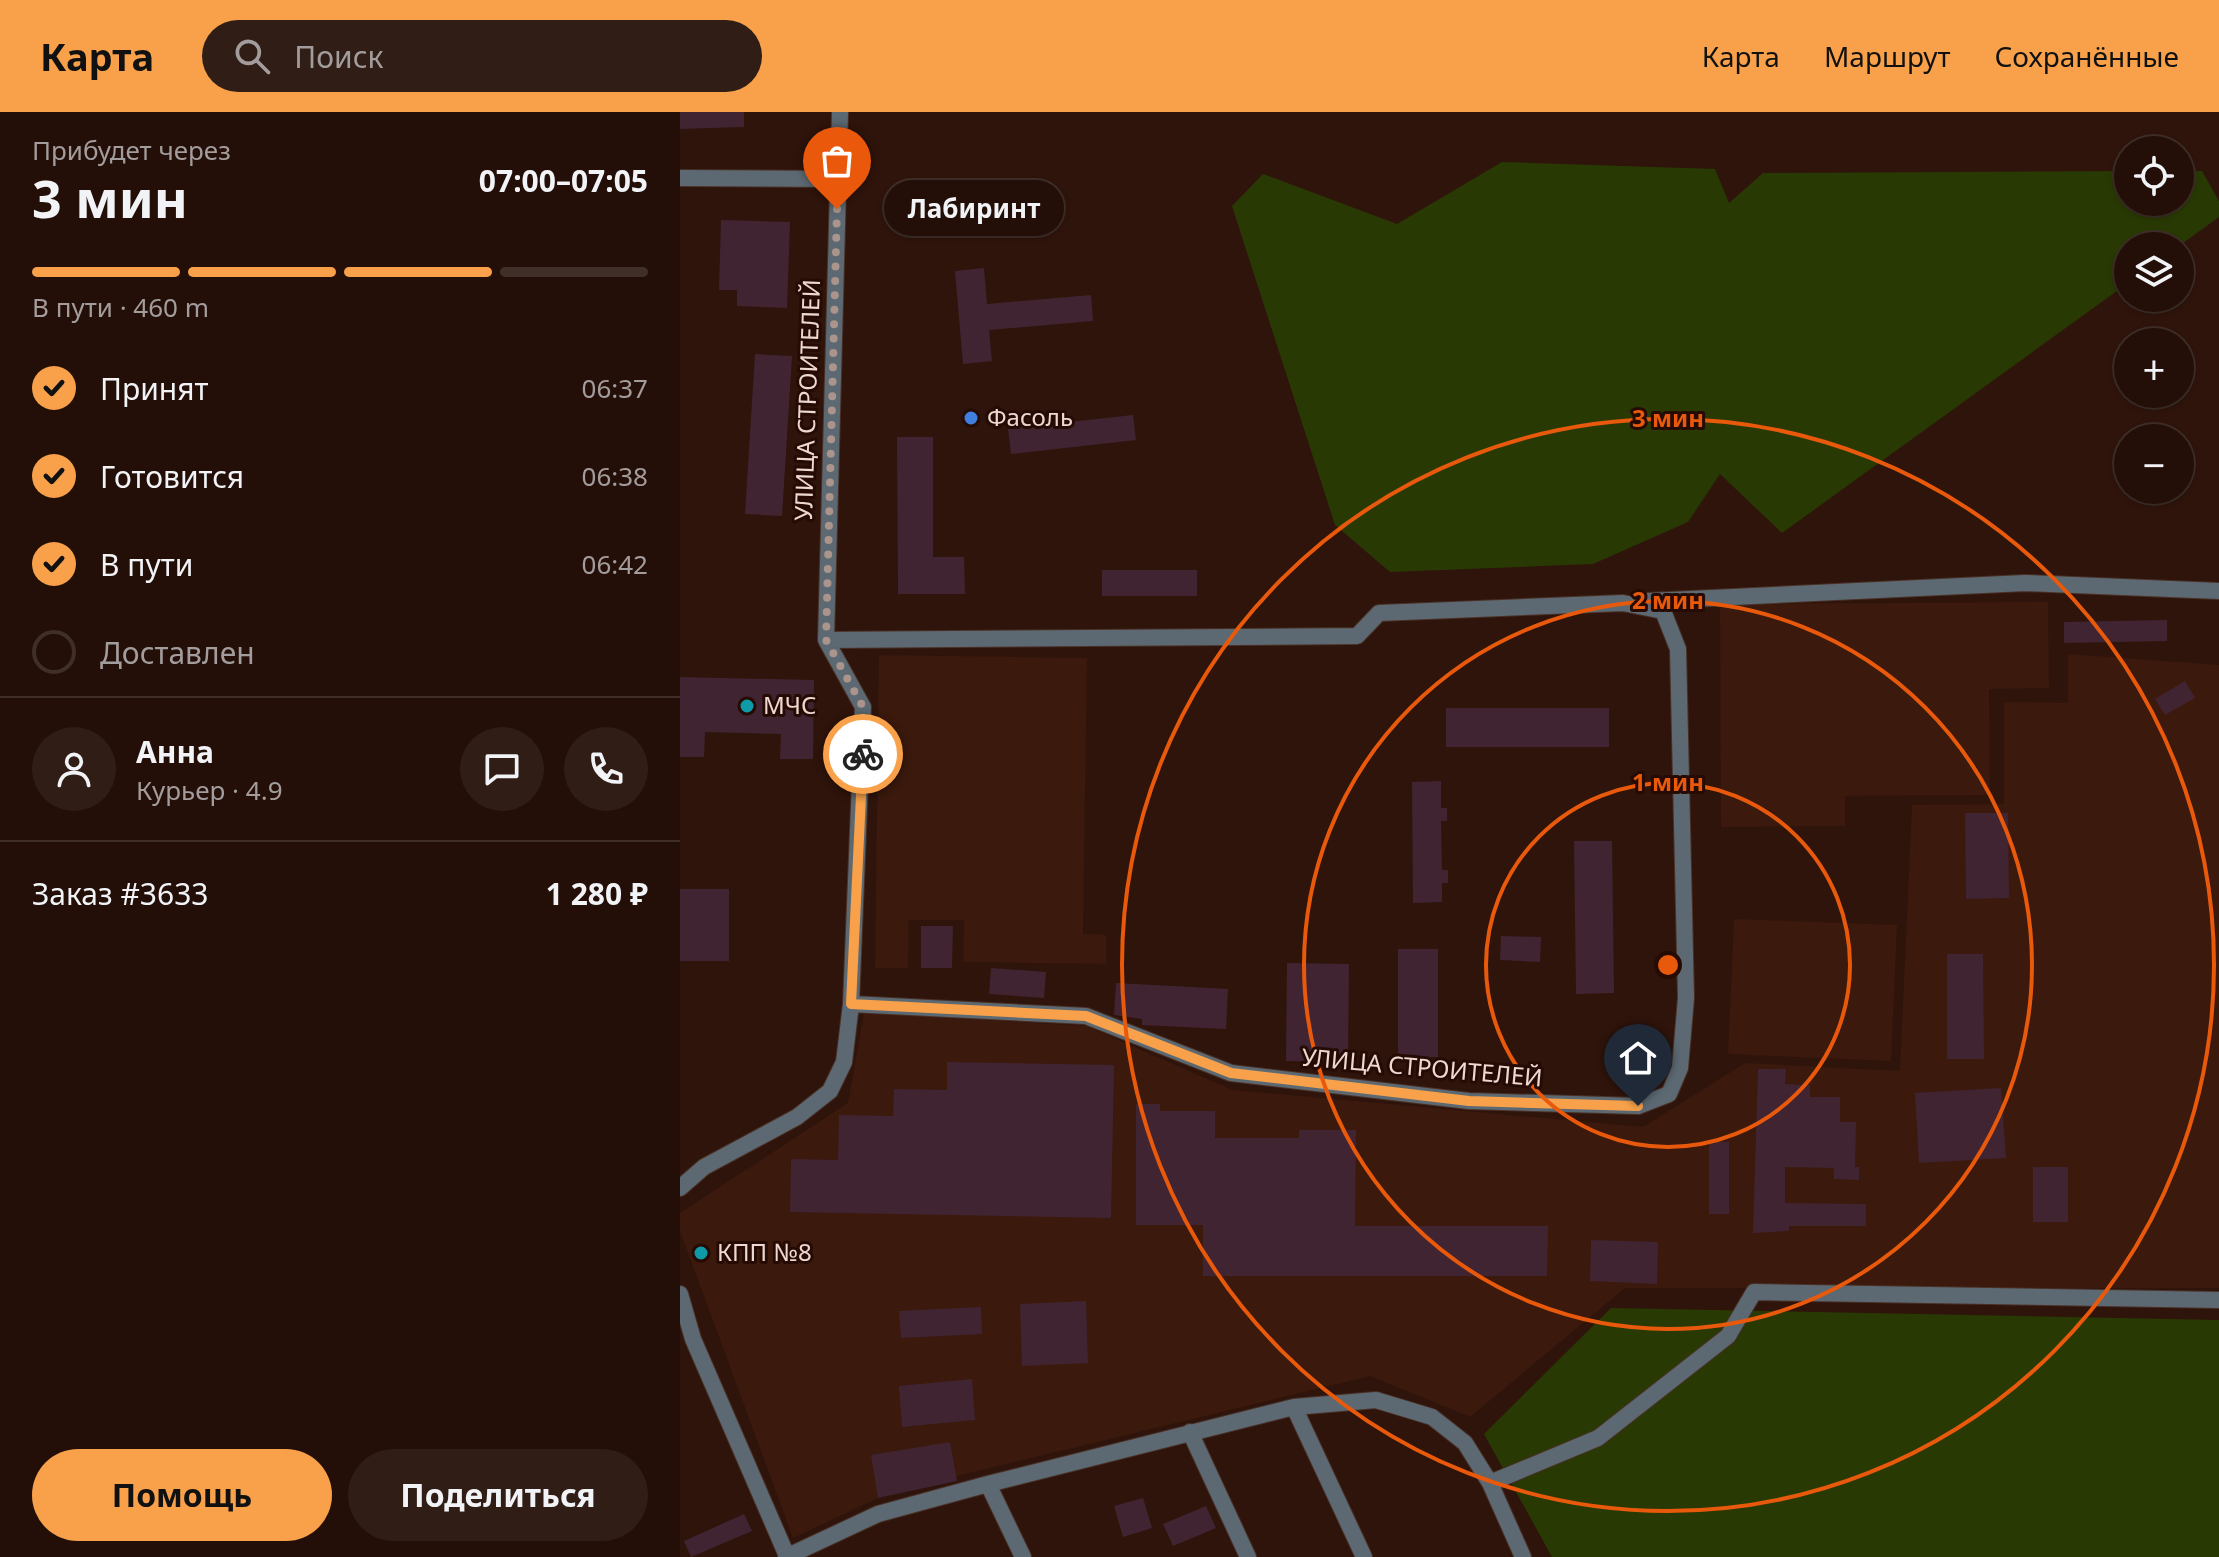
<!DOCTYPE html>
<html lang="ru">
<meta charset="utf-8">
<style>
:root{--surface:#230f08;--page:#2f1d16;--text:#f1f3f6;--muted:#a39c9c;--line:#402f29;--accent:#f8a14a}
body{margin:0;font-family:"Noto Sans",sans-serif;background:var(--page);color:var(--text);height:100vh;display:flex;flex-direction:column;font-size:30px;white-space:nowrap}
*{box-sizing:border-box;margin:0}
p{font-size:26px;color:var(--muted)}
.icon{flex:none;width:44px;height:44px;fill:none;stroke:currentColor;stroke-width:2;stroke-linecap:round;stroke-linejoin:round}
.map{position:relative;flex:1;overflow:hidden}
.sheet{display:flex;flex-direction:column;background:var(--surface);width:680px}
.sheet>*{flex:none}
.buttons{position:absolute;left:1434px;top:24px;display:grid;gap:16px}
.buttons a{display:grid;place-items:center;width:80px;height:80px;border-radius:50%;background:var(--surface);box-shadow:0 2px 6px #0004,0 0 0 2px var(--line);font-size:40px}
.pin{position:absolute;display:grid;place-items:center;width:68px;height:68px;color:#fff;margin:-82px -34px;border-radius:50% 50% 50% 0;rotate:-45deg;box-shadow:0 0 8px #0007}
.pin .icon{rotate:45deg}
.courier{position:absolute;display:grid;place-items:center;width:80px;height:80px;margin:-40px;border:6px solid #f8a14a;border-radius:50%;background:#fff;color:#222;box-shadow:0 2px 10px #0007}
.bubble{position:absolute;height:56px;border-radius:28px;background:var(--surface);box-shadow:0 2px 6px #0004,0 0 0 2px var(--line);font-size:26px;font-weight:700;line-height:56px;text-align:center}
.head em{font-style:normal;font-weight:700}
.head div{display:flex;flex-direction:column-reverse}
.head{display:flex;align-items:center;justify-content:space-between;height:136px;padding:0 32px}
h1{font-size:52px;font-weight:700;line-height:60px}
.bar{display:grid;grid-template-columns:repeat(4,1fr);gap:12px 8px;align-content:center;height:96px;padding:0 32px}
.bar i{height:10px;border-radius:6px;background:var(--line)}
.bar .current{background:var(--accent)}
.bar p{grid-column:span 4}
.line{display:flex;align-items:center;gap:20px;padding:0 32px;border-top:2px solid var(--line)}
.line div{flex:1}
.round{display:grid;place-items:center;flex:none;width:84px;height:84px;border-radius:42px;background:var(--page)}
ol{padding:0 32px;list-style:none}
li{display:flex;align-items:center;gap:24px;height:88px}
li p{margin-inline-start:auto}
li .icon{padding:8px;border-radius:50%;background:var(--accent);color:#111;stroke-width:4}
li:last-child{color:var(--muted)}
li i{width:44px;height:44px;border:4px solid var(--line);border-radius:50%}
.primary-button{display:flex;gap:16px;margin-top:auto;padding:16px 32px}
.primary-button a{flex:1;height:92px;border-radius:48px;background:var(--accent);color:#111;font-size:32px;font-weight:700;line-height:92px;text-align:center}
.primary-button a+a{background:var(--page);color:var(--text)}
header{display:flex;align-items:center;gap:48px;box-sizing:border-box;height:112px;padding:0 40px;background:var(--accent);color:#111}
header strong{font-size:38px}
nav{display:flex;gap:44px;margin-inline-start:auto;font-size:28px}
.search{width:560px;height:72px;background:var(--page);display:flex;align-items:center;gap:20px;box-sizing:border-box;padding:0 28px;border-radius:44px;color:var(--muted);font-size:30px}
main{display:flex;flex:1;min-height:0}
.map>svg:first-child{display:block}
</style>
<header>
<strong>Карта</strong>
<div class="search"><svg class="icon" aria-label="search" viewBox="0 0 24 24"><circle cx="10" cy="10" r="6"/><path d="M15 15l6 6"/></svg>Поиск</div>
<nav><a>Карта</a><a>Маршрут</a><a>Сохранённые</a></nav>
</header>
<main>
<section class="sheet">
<div class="head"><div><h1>3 мин</h1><p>Прибудет через</p></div><em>07:00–07:05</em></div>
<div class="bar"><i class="current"></i><i class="current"></i><i class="current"></i><i></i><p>В пути · 460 m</p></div>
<ol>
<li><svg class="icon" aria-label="check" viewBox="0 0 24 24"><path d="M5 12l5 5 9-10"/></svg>Принят<p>06:37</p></li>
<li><svg class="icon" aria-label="check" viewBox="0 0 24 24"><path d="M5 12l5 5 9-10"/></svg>Готовится<p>06:38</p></li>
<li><svg class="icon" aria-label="check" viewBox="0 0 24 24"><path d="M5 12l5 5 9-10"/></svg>В пути<p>06:42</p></li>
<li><i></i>Доставлен</li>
</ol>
<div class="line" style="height:144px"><a class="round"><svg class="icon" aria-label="person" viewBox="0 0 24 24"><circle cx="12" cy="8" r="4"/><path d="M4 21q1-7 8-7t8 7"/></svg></a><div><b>Анна</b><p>Курьер · 4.9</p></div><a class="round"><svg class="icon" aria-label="chat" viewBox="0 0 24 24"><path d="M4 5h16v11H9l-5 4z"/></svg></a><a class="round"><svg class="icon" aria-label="phone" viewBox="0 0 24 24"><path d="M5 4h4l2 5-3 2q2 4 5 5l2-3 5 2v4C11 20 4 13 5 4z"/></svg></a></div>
<div class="line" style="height:104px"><div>Заказ #3633</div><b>1 280 ₽</b></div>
<div class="primary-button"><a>Помощь</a><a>Поделиться</a></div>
</section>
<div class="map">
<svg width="1539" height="1445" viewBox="0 0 1539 1445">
<rect width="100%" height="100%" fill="#2f140b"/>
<path fill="#3b190d" d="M1368,490L1369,576L1309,577L1310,683L1165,684V714L1041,715L1040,492Z
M1388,542L1539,553V1176H945L790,1305L690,1264L211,1380L113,1426L0,1119V1101L168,991L184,901L406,914L553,978L963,1015L1065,951L1220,959L1232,693L1324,692V590L1388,591Z
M199,543L407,546L403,822L426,823V852L283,850L284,808H229L228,856H195Z
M1054,807L1217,813L1211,949L1048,942Z"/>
<path fill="#293904" d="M822,50L1035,57L1049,91L1083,61L1448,59V90H1500V59H1522L1539,89V105L1499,134H1448V171L1102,421L1040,362L1008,410L913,452L710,460L655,413L552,94L583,62L717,112Z
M931,1196L1539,1208V1445H872L804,1322Z"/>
<path fill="#412432" d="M0,0H64V15L0,17Z
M218,79H249L248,116H218Z
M41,108L110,110L107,196L57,194V178H39Z
M304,156L307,192L411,183L413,209L309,218L312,249L283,252L275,159Z
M75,242L112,244L102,404L65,402Z
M453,303L456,328L331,342L328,317Z
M217,325H253V445H284L285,482H218Z
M422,458H517V484H422Z
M1487,508V529L1384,531V510Z
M0,565L134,568L133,647H100L101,622L25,620L24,645H0Z
M1505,569L1515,586L1485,603L1475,587Z
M766,596H929V635H766Z
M761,669V696H767V709H761L762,758H768V771H762V790L733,791L732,670Z
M1285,701H1328L1329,786L1286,787Z
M894,729H932L934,881L896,882Z
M0,777H49V849H0Z
M241,814H273L272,856H241Z
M821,824L861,825L860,850L820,848Z
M718,837H758V945H718Z
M1267,842H1303L1304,947H1267Z
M607,851L669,852L668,950L606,949Z
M311,856L366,860L364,886L309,882Z
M436,871L548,877L546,917L462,913V907L434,903Z
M267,950L434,953L431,1106L110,1100L111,1047L158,1048L159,1003L213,1004L214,977L267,978Z
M1078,957H1106L1105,972L1130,973V985H1160V1010H1176L1175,1055H1179V1068L1154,1067V1056L1105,1055V1091L1186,1092V1114H1109V1119L1073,1121Z
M1321,976L1326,1046L1239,1051L1235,981Z
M456,992H480V999H535V1026H619V1018H676L675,1114H868L867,1164H523V1113H456Z
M1029,1030H1049V1102H1029Z
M1353,1055H1388V1110H1353Z
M911,1128L978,1130L977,1172L910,1169Z
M406,1189L408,1251L342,1254L340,1192Z
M301,1195L302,1222L221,1226L219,1199Z
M292,1267L295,1308L222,1315L219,1274Z
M270,1330L277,1369L198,1386L191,1343Z
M463,1386L472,1416L443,1425L434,1394Z
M526,1394L536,1416L493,1434L483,1412Z
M64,1402L72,1419L11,1445L4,1429Z"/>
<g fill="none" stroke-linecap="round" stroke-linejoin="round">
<defs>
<path id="street" d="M0,66L158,67
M968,489L1345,471L1539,479
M146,528L677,524L699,501L943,491L983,499L998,537L1006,886L1000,956L989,982L958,994L789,989L551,961L406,904L171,892
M0,1076L24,1055L117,1005L150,979L164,950L171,892L183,595L146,528L160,0
M0,1182L13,1227L107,1444
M614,1295L684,1445
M510,1320L568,1445
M810,1371L918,1326L1048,1224L1074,1180L1539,1188
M308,1372L343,1445
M106,1445L198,1402L308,1372L614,1295L696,1288L752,1305L785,1331L810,1371L843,1445"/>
</defs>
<use href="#street" stroke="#4a3027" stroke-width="18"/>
<use href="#street" stroke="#5c6972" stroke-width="16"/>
</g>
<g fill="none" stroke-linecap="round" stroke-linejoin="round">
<path stroke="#aa948c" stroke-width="8" stroke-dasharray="0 14.4" d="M157,97L146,528L183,595V642"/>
<path stroke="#f8a14a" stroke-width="10" d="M183,642L171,892L406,904L551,961L789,989L958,994"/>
</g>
<g fill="none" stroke="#e8590c" stroke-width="4">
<circle cx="988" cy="853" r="182"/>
<circle cx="988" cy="853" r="364"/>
<circle cx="988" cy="853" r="546"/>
</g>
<circle fill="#3f7fe0" stroke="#250b03" stroke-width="3" cx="291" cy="306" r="8"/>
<g fill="#0f9aa8" stroke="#250b03" stroke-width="3">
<circle cx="67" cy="594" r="8"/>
<circle cx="21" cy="1141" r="8"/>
</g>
<g text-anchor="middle" stroke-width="6" stroke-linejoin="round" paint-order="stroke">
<g font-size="24" fill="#edd9d2" stroke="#250b03">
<text transform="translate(128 288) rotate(-88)" y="8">УЛИЦА СТРОИТЕЛЕЙ</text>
<text transform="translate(742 956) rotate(5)" y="8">УЛИЦА СТРОИТЕЛЕЙ</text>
</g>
<g font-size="24" fill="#edd9d2" stroke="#250b03" text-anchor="start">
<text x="307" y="314">Фасоль</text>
<text x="83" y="602">МЧС</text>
<text x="37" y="1149">КПП №8</text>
</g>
</g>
<circle cx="988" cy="853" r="12" fill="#e8590c" stroke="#250b03" stroke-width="4"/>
<g font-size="24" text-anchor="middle" font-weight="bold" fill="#e8590c" stroke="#250b03" stroke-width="6" stroke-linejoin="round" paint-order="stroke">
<text x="988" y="315">3 мин</text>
<text x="988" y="497">2 мин</text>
<text x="988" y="679">1 мин</text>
</g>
</svg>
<div class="buttons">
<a><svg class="icon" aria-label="locate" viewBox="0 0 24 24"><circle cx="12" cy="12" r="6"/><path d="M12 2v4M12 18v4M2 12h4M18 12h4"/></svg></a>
<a><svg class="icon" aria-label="layers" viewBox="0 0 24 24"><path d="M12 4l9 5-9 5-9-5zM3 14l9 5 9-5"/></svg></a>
<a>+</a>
<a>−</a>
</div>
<div class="pin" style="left:157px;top:97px;background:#ea580c"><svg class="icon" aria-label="bag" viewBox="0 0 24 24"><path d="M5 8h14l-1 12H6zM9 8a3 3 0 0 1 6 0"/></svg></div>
<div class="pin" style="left:958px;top:994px;background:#1f2937"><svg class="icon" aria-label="home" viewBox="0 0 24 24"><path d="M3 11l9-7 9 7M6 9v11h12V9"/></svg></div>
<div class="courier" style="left:183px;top:642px"><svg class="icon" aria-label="bike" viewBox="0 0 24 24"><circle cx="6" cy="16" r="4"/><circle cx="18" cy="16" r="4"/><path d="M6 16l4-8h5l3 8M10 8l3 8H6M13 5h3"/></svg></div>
<div class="bubble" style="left:204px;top:68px;width:180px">Лабиринт</div>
</div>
</main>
